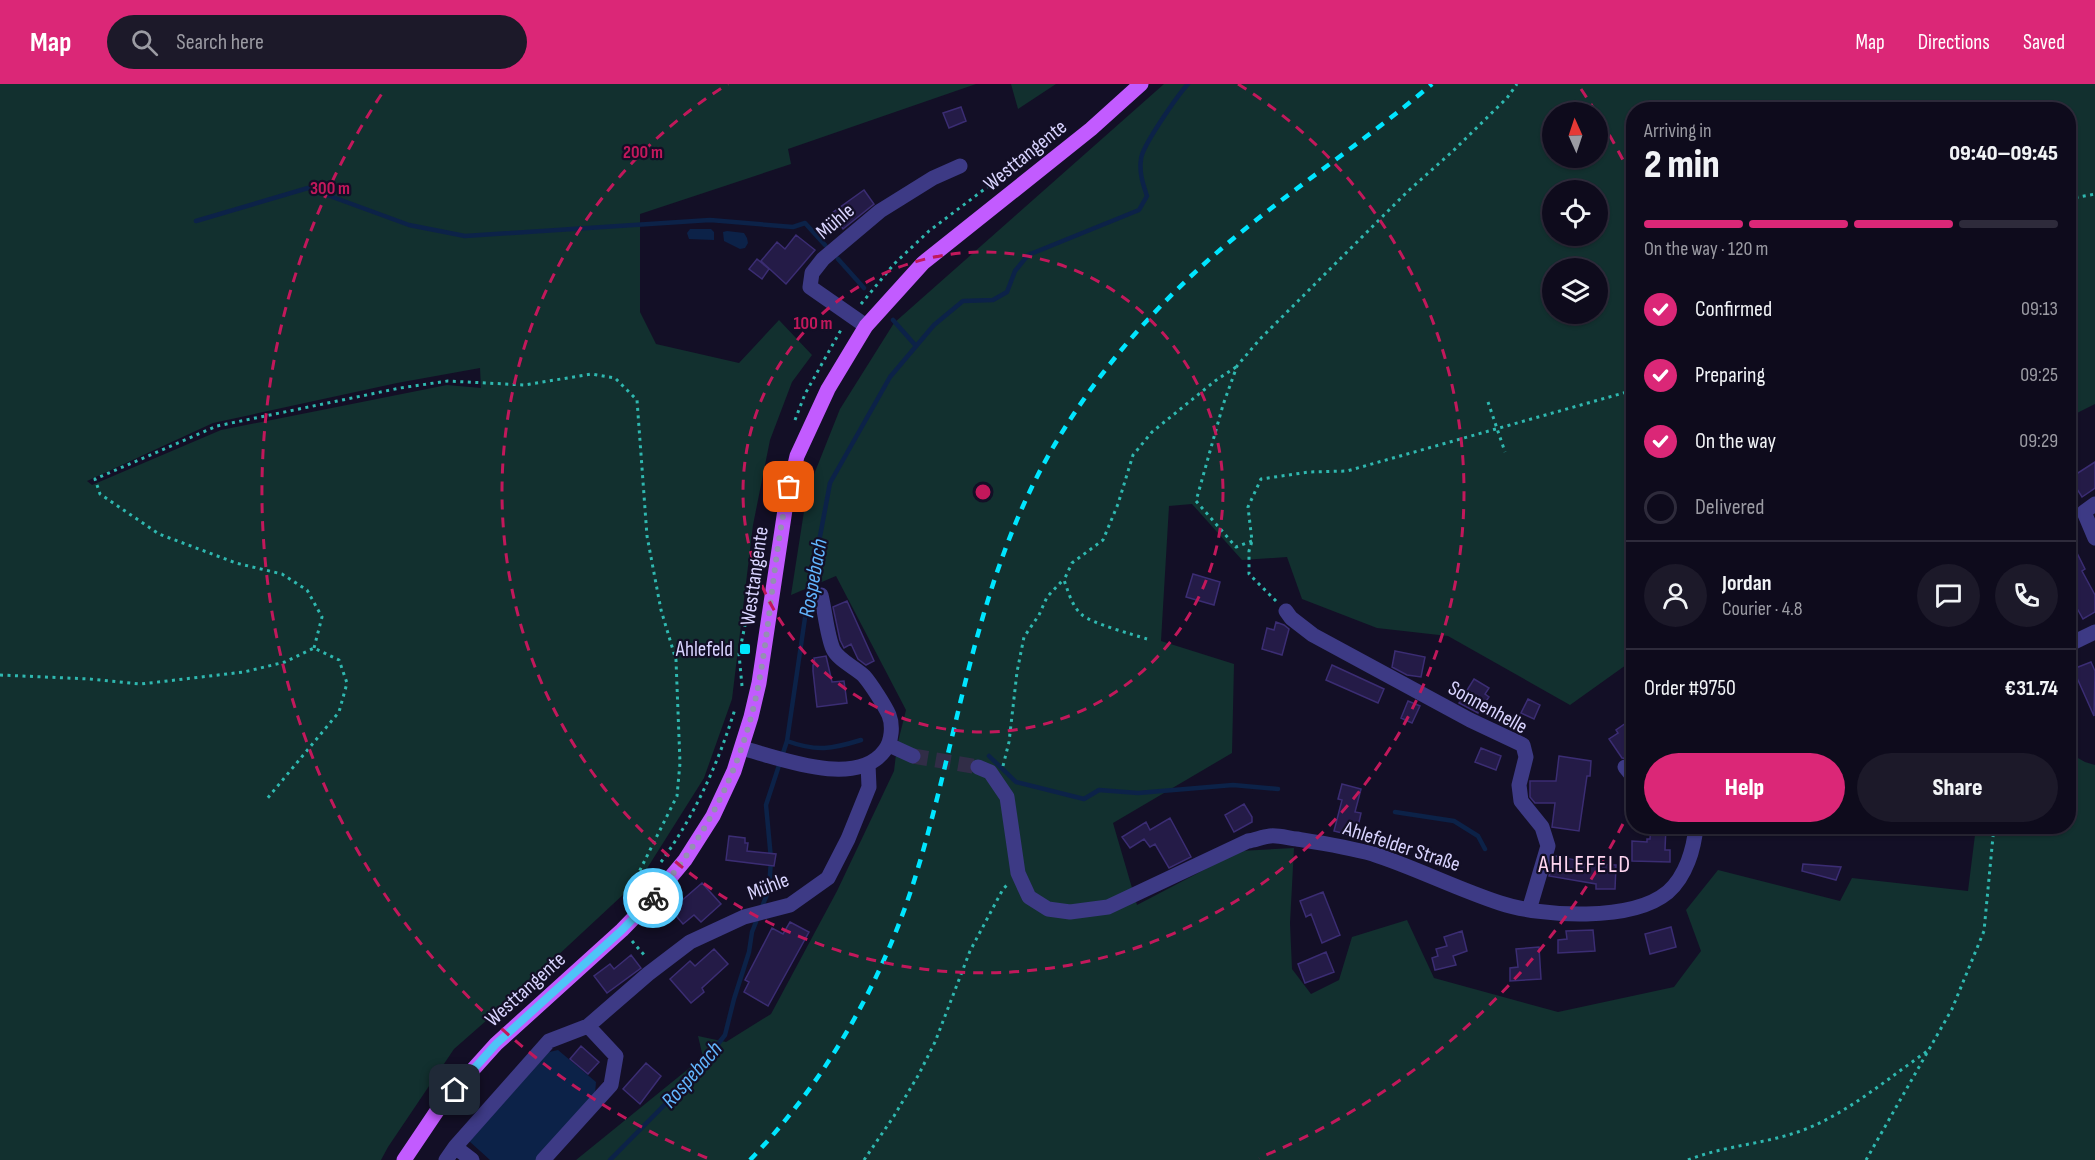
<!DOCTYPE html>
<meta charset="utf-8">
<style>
:root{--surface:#0e0b1c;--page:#1c1929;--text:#f1f3f6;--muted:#9b9ba3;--line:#2e2b3b;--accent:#db2777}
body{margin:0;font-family:"Sofia Sans Condensed",sans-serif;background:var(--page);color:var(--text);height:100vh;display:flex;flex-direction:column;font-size:22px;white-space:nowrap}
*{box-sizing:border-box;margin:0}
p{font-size:20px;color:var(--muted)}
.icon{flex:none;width:33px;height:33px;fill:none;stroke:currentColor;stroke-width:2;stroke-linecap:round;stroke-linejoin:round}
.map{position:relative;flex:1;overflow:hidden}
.details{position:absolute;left:1626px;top:18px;width:450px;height:732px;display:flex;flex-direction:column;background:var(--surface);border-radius:24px;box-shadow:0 2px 4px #0004,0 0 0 2px var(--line)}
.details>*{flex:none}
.needle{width:39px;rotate:357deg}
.tools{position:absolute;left:1542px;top:18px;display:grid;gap:12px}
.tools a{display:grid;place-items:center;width:66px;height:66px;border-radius:50%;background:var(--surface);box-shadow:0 2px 4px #0004,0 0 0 2px var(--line);font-size:30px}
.pin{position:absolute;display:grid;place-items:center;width:51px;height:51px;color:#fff;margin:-26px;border-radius:12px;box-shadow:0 3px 9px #0006}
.courier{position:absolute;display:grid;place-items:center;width:60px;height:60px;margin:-30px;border:4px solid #4fc3f7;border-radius:50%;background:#fff;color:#222;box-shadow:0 2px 8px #0007}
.headline em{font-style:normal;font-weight:800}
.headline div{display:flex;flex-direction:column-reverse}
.headline{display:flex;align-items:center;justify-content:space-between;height:102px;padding:0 18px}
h1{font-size:39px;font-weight:800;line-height:45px}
.bar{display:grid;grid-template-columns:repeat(4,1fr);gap:9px 6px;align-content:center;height:72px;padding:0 18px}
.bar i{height:8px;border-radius:4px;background:var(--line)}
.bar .current{background:var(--accent)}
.bar p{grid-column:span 4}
.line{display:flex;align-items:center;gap:15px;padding:0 18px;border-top:2px solid var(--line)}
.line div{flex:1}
.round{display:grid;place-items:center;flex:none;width:63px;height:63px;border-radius:32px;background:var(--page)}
ol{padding:0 18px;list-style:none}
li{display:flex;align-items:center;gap:18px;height:66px}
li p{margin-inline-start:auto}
li .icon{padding:6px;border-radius:50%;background:var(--accent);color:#fff;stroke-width:4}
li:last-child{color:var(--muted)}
li i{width:33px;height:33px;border:3px solid var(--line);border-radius:50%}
.action{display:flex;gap:12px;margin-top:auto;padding:12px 18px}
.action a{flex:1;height:69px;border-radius:36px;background:var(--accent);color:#fff;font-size:24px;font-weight:800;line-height:69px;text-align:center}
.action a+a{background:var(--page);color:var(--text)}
header{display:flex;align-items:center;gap:36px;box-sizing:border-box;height:84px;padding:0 30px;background:var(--accent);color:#fff}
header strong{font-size:28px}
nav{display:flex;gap:33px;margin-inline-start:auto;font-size:21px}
.search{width:420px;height:54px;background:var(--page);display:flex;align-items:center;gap:15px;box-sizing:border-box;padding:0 21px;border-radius:33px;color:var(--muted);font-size:22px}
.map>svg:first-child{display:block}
</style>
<header>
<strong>Map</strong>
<div class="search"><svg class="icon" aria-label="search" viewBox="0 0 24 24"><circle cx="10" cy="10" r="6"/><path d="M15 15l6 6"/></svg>Search here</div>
<nav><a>Map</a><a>Directions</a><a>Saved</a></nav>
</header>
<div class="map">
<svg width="2095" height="1076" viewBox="0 0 2095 1076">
<rect width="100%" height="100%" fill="#130f26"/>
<path fill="#12302f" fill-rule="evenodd" d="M0,0H976L788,65L791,80L640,130V228L656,260L739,279L779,236L812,271L792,298L770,356L753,441L732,615L704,694L641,794L512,914L454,965L388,1063L381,1076H0ZM480,284L481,304L447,301L221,346L92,401L87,397L213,339L397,299Z
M1011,0H1056L1018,25Z
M1164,0H2095V320L2069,333L2068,26H1634L1633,576L1570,621L1448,552L1377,544L1302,515L1287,473L1242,476L1192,420L1169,422L1161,557L1234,580L1232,669L1113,739L1137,821L1240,767L1294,764L1290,839L1292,885L1311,910L1339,896L1352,853L1407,836L1434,894L1558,928L1674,903L1701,867L1686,826L1718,786L1840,817L1852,794L1968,807L1976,743L2068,742L2069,669L2085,678L2095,681V1076H576L703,973L698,952L726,958L771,930L837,807L894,687L897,662L906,626L836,492L791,511L807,408L840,325L894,239ZM1552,28H1598V74H1552ZM1552,106H1598V152H1552ZM1552,184H1598V230H1552Z"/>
<path fill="#0c2248" d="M690,145H711L714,148V156L689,155L687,149Z
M727,147L744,149L747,154L748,159L745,164L740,165L724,157L723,148Z
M558,966L596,998L595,1010L537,1076H490L469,1057L545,969Z"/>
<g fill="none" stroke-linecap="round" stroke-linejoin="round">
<path stroke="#0c2248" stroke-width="4.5" d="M196,137L308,104L409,141L465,152L710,136L793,143L805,139L825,161
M838,175L864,204
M893,236L916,262
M787,657C817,668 832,665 861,656
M989,672L1016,698L1084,715L1099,706L1138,709L1233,701L1278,705
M1395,728L1454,737L1478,752L1485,765
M761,825L769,806L771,775L766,721L787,657L806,527L830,399L890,293L934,241L963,217L993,216L1007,208L1015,187L1028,171L1139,126L1147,112C1143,100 1139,89 1141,75C1142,62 1178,11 1188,0
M610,1076L693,992L725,951L734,915L749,868L752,848L758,833"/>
</g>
<path fill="#241b47" stroke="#3b2d73" stroke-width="1.5" d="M961,23L966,37L949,44L943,29Z
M864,106L874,120L843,145L832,129Z
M796,151L815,166L786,200L761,177L777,158L785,165Z
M757,175L769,185L762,195L749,185Z
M2095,378V404L2082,413L2070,394Z
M2068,451L2085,485L2082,487L2095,511V528L2083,535L2068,508Z
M1193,490L1220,498L1214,521L1186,513Z
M847,517L874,577L866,581L858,575L851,560L844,564L840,556L833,523Z
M1276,538L1284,541L1289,545L1282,571L1262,565L1267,544L1274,546Z
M1395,567L1425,573L1421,593L1407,591L1392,583Z
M826,572L832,598L844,597L847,619L817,623L813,587V581L815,580L814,574Z
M2091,578L2095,587L2094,632L2073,585Z
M1332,581L1384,605L1378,619L1326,596Z
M1474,595L1489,604L1485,610L1489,613L1478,629L1459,619Z
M1528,615L1540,621L1534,635L1521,629Z
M1408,617L1420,622L1412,639L1401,634Z
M1626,639L1634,650V655L1628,659L1634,666V672L1629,675L1622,674L1609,655L1618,649L1616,646Z
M1481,664L1501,672L1496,686L1475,678Z
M1559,672L1591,677L1590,692H1587L1579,747L1552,743L1555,719H1535L1530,713V697H1556Z
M1342,700L1361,705L1355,728L1361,729L1357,747L1351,746L1350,751L1334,747L1342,716L1338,715Z
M1244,720L1252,733V738L1234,748L1225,731Z
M1170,734L1191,773L1169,784L1155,760L1150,763L1144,755L1130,764L1122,753L1146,738L1150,746Z
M1651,742H1666L1665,766H1670V778L1632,777V757L1647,758V755H1650Z
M729,752L745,754V759H748L747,767L776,770L774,782L726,776Z
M1555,772L1581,777V780L1616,781L1615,805H1596V800L1549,792Z
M1803,780L1841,783L1836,796L1802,787Z
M702,799L721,820L701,838L694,831L683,840L671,826Z
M1323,808L1340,851L1322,859L1311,830L1306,833L1300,817Z
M790,838L809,848L768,922L744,908L749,898L745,896L772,844L783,850Z
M1671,843L1676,863L1650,870L1645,850Z
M1593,846L1595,867L1558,869V856L1567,855L1566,847Z
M1462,847L1467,867L1453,872L1456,881L1435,886L1432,874L1438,872L1436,865L1447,862L1444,853Z
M1539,863L1541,895L1510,897V884L1518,883L1516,865Z
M714,865L728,880L702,904L704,908L691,919L670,895L690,877L695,882Z
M1326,868L1334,888L1305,899L1298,880Z
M631,871L641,884L607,909L594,892L610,880L614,885Z
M581,962L599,978L588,990L570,975Z
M646,979L661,992L640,1020L623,1005Z"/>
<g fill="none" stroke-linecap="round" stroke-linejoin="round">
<path stroke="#312d47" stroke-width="15" stroke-dasharray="15 8" stroke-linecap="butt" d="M913,672L978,683"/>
<path stroke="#2fb8b0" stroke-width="3" stroke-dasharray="3 4.5" stroke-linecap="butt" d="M2068,115L2095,110
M861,220L894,180L929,147L1067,43
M1488,318L1505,368
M795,336L805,310L842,244
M1252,457L1236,463L1196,417L1223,321L1237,282L1260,255L1407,108L1453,67L1507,14L1517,0
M1276,517L1249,490V467L1252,457L1248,423L1261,395L1309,388L1347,387L1634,306
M1147,555C1132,550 1092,540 1081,530C1072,522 1068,507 1064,496L1072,479L1103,456L1118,420L1133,371L1152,348L1215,297L1236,283
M314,564L322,533L307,506L282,490L236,479L159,450L100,410L95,395L217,342L400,304L448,297L524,301L592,290L615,294L637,316L647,452L661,526L676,576L680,679L677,712L639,788L645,799
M0,591L89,595L141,600L244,588L285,578L314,564L339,576L347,599L339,628L266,716
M742,602L739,570L748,527L757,500
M1003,682L1009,658L1017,588L1024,553L1039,531L1047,513L1063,496
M661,778C695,731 718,680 735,625
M632,857L645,872
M864,1076L894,1032L919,990L935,958L970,867L1003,805L1008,800
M1688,1076C1728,1060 1773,1060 1813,1042C1854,1024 1891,992 1929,966
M1866,1076L1952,925L1984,847L1994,742"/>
<path stroke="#3d3a85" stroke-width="15" d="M866,242L810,203L812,189L823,175L880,127L933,94L960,82
M2095,420L2084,428L2095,454
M1286,527L1291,534L1313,551L1470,636L1523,661L1526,673L1519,701L1521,717L1542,743L1548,762L1529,826
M2068,561L2095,548
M889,661L913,672
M742,664C779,674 857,705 885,666C892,657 893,641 889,631C885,622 871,600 864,592C856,584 838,576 833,565C827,551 825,527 821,511
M978,683L990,688L1007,713L1018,789L1029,813L1048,825L1070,828L1108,823L1248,757C1255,756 1262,753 1270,752C1278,751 1288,754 1297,755C1322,759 1348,763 1373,770C1416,784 1457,805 1500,819C1542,833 1632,838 1668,808C1686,792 1694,765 1696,742
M1625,683L1634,694
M446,1076L455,1063
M472,1076L455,1063L549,957L588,942
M543,1076L611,1001L616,972L588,942L648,890L690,858L744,833L790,821L828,794L848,755L869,703L868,680"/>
<path stroke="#c25bff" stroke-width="15" d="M404,1076L441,1021L496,960L622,846L655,812L685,776L713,732L734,687L751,633L759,599L786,419L797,372L828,305L866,242L923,179L1091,45L1141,0"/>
<path stroke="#00e5ff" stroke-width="4.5" stroke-dasharray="9 8" stroke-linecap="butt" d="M750,1076C826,997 882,899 915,794C958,655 972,516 1041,385C1089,295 1156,219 1234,154C1299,100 1369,54 1432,0"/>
</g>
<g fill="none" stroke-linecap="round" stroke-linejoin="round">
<path stroke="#948fb3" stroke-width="6" stroke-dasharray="0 10.8" d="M653,814C708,752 744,679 759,598C771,534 774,467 789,403"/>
<path stroke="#4fc3f7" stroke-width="8" d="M455,1006L496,960L622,846L653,814"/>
</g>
<g fill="none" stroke="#c2185b" stroke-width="3" stroke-dasharray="10 8">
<circle cx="983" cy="408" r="240"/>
<path d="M1238 0A481 481 0 1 1 728 0"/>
<path d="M1631 724A721 721 0 0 1 1259 1074M707 1074A721 721 0 0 1 385 5M1581 5A721 721 0 0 1 1631 92"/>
</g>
<rect fill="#00e5ff" stroke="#130f26" stroke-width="2" x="739" y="559" width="12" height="12" rx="3"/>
<g text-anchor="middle" stroke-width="4.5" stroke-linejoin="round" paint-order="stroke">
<g font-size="21" fill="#d9d4ff" stroke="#130f26">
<text transform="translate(1025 71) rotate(-39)" y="7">Westtangente</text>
<text transform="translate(835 137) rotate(-40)" y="7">Mühle</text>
<text transform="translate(754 492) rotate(-82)" y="7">Westtangente</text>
<text transform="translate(1488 623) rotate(29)" y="7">Sonnenhelle</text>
<text transform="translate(1402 762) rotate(18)" y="7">Ahlefelder Straße</text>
<text transform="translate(768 802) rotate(-21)" y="7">Mühle</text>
<text transform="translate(525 905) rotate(-42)" y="7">Westtangente</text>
</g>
<g font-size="21" fill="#d9d4ff" stroke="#130f26" text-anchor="end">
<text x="733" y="572">Ahlefeld</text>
</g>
<g font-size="22" font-style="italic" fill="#62b6ff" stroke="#130f26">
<text transform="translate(812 494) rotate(-80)" y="8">Rospebach</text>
<text transform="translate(691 990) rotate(-49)" y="8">Rospebach</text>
</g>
<g font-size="24" letter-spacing="1.5" fill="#ffd6f0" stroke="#130f26">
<text x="1585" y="788">AHLEFELD</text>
</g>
</g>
<circle cx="983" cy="408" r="9" fill="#c2185b" stroke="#130f26" stroke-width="3"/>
<g font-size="18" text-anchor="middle" font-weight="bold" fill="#c2185b" stroke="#130f26" stroke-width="4.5" stroke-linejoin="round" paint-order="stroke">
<text x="643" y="74">200 m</text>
<text x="330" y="110">300 m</text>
<text x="813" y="245">100 m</text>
</g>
</svg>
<div class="tools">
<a><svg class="needle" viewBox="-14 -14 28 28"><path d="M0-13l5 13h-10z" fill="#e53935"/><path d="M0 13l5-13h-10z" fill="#9b9ba3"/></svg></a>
<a><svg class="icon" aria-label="locate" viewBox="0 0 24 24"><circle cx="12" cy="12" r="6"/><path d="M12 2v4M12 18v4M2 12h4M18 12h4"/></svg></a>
<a><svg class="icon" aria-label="layers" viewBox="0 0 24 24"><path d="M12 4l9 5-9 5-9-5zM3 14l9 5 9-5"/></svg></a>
</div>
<div class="pin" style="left:789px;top:403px;background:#ea580c"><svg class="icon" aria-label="bag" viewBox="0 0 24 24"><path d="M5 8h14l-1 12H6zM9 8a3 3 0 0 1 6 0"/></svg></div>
<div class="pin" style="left:455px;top:1006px;background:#1f2937"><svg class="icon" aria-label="home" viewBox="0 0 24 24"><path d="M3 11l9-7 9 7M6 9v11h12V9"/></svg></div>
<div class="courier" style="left:653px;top:814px"><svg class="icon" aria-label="bike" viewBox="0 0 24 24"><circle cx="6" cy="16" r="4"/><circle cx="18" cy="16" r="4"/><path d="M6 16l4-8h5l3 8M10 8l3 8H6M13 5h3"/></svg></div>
<section class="details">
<div class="headline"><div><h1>2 min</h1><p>Arriving in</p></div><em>09:40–09:45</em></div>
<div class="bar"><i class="current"></i><i class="current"></i><i class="current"></i><i></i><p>On the way · 120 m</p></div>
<ol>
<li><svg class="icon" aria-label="check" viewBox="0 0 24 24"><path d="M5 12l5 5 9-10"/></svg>Confirmed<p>09:13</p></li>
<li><svg class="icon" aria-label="check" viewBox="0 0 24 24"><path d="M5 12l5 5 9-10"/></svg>Preparing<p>09:25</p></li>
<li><svg class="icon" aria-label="check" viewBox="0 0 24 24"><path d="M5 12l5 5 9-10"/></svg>On the way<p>09:29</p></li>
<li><i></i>Delivered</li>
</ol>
<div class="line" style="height:108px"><a class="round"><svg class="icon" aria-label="person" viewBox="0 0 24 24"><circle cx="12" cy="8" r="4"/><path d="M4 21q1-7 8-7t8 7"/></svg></a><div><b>Jordan</b><p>Courier · 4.8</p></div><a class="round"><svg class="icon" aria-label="chat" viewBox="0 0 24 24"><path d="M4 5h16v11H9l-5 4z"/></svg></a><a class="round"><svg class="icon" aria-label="phone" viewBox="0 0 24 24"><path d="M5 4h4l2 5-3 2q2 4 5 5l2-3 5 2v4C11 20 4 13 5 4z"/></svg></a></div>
<div class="line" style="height:78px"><div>Order #9750</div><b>€31.74</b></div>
<div class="action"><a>Help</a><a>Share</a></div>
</section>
</div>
